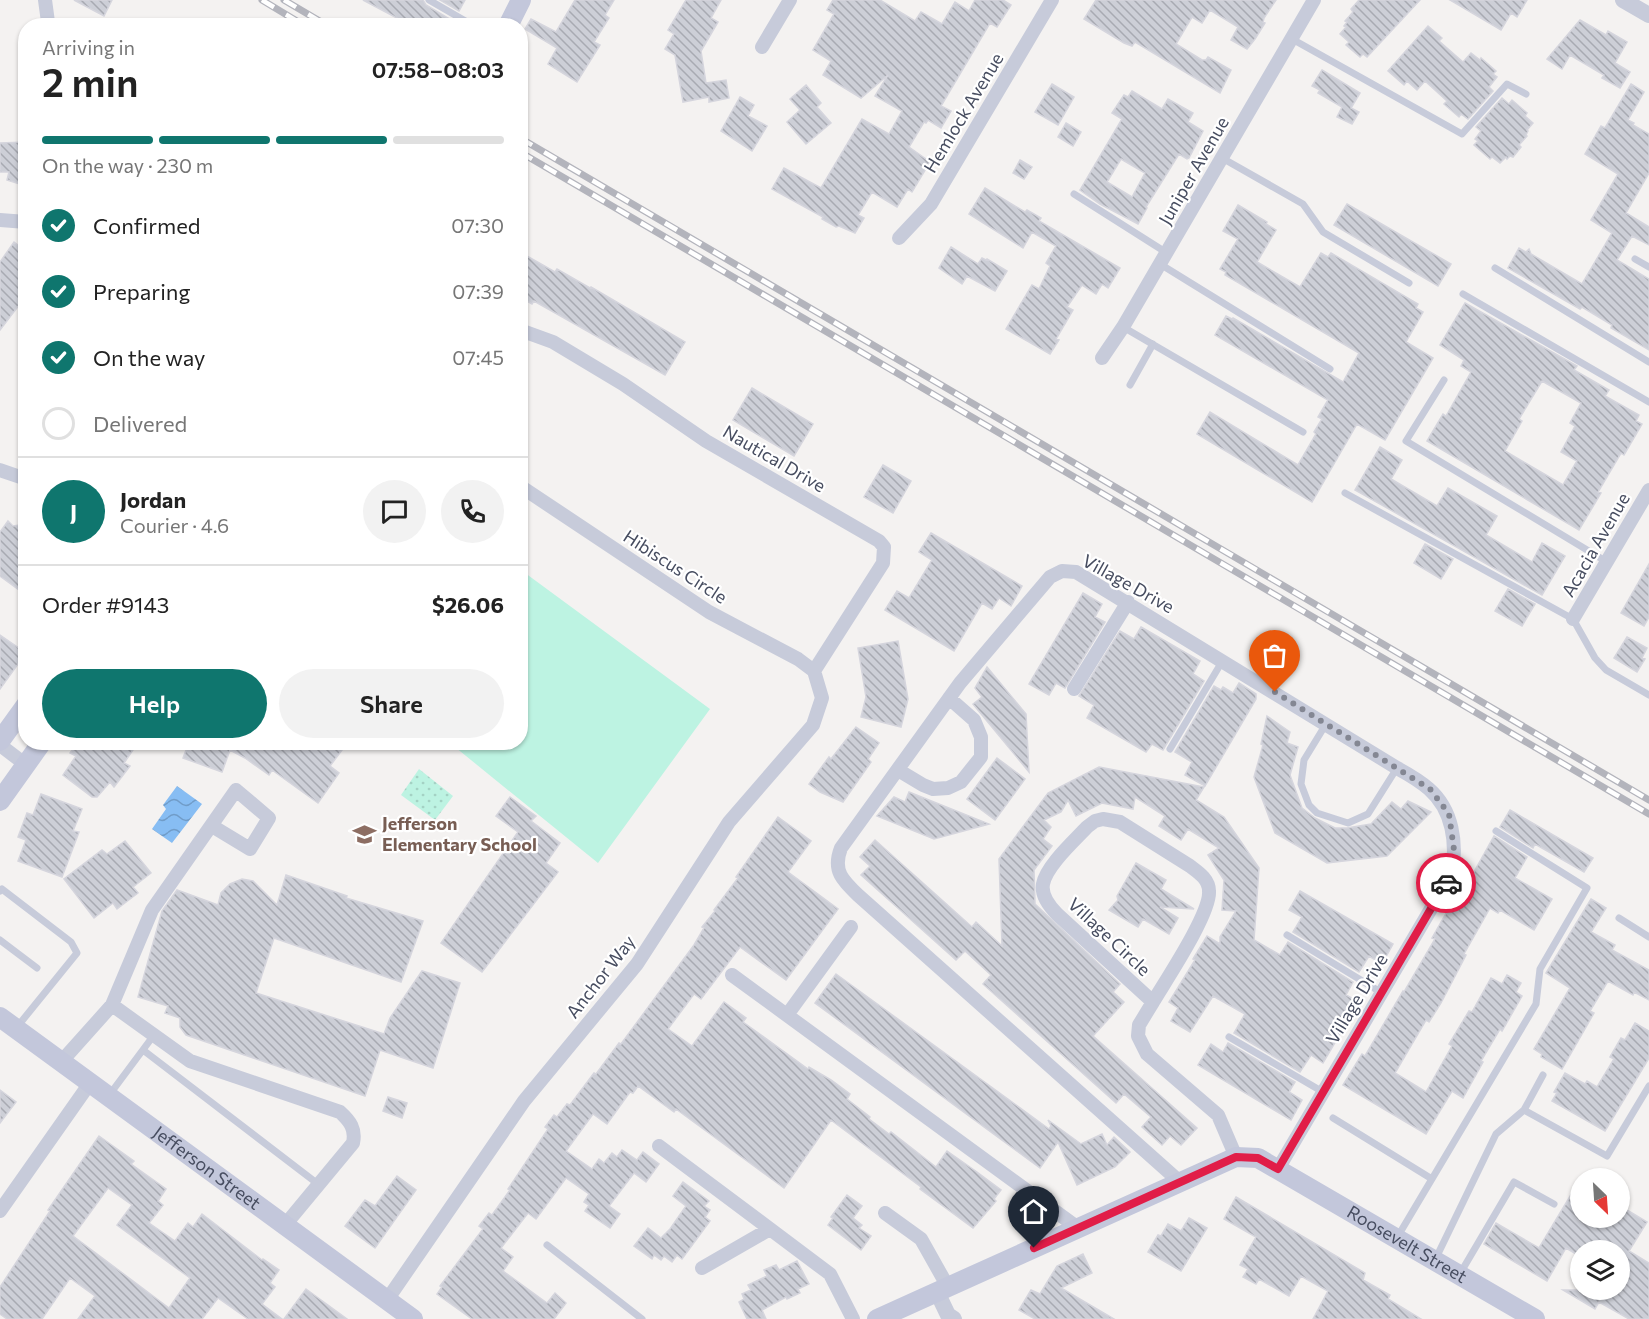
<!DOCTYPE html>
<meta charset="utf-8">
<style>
:root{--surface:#fff;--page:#f2f2f2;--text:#222;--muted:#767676;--line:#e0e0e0;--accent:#0f766e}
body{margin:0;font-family:Commissioner,sans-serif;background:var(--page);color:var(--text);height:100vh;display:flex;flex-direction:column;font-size:22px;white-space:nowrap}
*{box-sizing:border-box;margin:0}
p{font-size:20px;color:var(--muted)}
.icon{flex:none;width:33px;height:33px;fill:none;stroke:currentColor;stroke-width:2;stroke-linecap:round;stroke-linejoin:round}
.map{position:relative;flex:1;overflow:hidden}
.sheet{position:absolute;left:18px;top:18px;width:510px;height:732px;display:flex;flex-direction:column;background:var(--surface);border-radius:24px;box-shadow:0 2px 4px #0004}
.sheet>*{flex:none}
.needle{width:39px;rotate:155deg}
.fabs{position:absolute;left:1570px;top:1168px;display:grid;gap:12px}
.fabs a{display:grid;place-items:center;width:60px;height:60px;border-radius:50%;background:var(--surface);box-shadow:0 2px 4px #0004;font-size:30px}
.pin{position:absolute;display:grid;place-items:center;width:51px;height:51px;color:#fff;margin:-62px -26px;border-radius:50% 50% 50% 0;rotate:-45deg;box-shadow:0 0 6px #0007}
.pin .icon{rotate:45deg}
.courier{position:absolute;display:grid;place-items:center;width:60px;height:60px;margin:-30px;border:4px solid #e11d48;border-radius:50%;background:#fff;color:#222;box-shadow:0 2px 8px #0007}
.overview em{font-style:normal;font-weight:600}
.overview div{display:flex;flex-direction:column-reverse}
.overview{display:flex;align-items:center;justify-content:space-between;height:102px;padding:0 24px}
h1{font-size:39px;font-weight:600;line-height:45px}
.bar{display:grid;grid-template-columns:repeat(4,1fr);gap:9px 6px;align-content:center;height:72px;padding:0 24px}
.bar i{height:8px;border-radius:4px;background:var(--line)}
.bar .active{background:var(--accent)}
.bar p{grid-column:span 4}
.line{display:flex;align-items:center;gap:15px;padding:0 24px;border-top:2px solid var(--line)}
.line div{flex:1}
.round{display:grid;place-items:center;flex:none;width:63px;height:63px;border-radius:32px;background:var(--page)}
ol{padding:0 24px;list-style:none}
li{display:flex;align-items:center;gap:18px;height:66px}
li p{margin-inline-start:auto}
li .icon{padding:6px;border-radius:50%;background:var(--accent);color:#fff;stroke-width:4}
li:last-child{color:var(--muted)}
li i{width:33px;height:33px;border:3px solid var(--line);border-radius:50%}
.primary-button{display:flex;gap:12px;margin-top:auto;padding:12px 24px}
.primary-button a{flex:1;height:69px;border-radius:36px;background:var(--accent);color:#fff;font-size:24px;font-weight:600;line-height:69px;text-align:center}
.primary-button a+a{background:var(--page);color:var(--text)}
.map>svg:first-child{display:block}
</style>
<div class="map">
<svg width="1649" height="1319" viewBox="0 0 1649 1319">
<defs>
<pattern id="park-dots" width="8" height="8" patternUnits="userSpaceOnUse" patternTransform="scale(1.5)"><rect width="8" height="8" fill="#bdf3e2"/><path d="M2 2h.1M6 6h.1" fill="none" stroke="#a4d2c4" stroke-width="1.8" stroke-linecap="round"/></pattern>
<pattern id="water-waves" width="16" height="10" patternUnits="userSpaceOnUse" patternTransform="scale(1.5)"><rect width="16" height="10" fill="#87bdf3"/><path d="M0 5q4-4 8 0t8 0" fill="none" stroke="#709cc8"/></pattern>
<pattern id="building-back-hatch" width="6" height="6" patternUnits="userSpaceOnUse" patternTransform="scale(1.5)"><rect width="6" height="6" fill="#cdcfd7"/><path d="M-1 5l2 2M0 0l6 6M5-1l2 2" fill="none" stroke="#a8aab2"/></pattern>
</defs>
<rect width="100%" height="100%" fill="#f4f2f1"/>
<path fill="#bdf3e2" d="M521,570L710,709L598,863L450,743L520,742Z"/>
<path fill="url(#park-dots)" d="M419,769L453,796L435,820L401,795Z"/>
<path fill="url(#water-waves)" d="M177,786L202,804L172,843L152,829L166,809L163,805Z"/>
<path fill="url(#building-back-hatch)" stroke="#d5d5dd" stroke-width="1.5" fill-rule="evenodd" d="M74,0H112L104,16Z
M363,0H423L426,5L453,21L451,26H412Z
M440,0H465L459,11Z
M575,0H614L605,15L609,18L594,42L600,45L577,82L548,64L557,48L525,29L531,19L556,32Z
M686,0H721L711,18L718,22L701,51L706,83L726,80L729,98L709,102V97L683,102L675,55L665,49L674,34L668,30Z
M833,0H880L915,21L921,12L942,24L955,2L969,11L975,0H1003L1011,5L997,27L990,23L941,106L951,111L941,128L928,120L926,123L924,122L909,147L930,162L912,192L908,189L897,207L872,192L858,215L864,218L855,233L839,226L836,227L822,219L823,217L772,189L784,168L821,188L862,119L889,134L902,111L875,96L888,75L861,98L823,75L831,61L813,50L834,14L827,10Z
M1096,0H1276L1264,18L1263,22L1265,23L1255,39L1247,49L1231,40L1238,27L1210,10L1202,23L1192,17L1176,44L1202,60H1206L1208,57L1231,70L1220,93L1135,42L1132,46L1124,43L1084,19Z
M1359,0H1420L1367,57L1363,54L1360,57L1346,45L1349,42L1340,34L1346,27L1344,26L1347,22L1345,21L1353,12L1351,9Z
M1450,0H1527L1517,17L1511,13L1501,30Z
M1580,20L1606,35L1608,31L1627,42L1615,63L1630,72L1620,88L1602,78L1604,75L1570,55L1562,69L1547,59Z
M1428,26L1442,38L1439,41L1463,62L1471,53L1480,60L1481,58L1496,71L1493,74L1497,77L1489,87L1493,91L1468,119L1461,114L1459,117L1444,104L1447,101L1425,81L1417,90L1407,81L1404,85L1388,71Z
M1322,70L1360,93L1351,108L1359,112L1352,124L1337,117L1342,107L1318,93L1320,90L1312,86Z
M1052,84L1074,97L1058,125L1035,112Z
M1631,84L1644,92L1628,120L1634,123L1633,125L1649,134V173L1626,213L1649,227V245L1632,236L1617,260L1649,279V350L1611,328L1612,325L1582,307L1580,309L1508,268L1519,248L1526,252L1529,249L1531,254L1582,284L1612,233L1591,220L1618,174L1585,154L1601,126L1605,128Z
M806,85L821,103L817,107L831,123L806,144L787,122L800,110L790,99Z
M1132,91L1162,109L1168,99L1193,113L1188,122L1203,131L1189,158L1187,159L1179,154L1146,207L1147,208L1138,224L1100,204L1080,190L1122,119L1112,113L1124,95L1128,97ZM1121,159L1145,173L1132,197L1107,182Z
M740,97L754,105L748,116L767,126L752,151L721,131Z
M1502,98L1509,104L1512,100L1527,113L1525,116L1533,123L1527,130L1528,131L1526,135L1527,136L1519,145L1521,147L1513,157L1510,156L1507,159L1506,157L1500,163L1492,157L1490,159L1474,145L1478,141L1475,139L1481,131L1476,127Z
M1066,123L1081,132L1073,146L1058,137Z
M26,142V186L7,180L9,172H0V143Z
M1020,160L1032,167L1024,179L1013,173Z
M985,188L1025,212L1027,210L1041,218L1039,221L1120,268L1108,288L1102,284L1096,294L1082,285L1067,307L1073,310L1056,339L1059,340L1050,354L1006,329L1032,285L1039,289L1050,266L1046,263L1056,246L1032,232L1023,248L969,214Z
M1347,204L1451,264L1438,286L1334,225Z
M1238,205L1267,222L1266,224L1276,230L1257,262L1300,287L1321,253L1328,257L1331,253L1418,304L1416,308L1423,312L1406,342L1433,358L1385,440L1357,424L1312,502L1197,434L1210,412L1298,465L1316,434L1314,432L1322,419L1318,417L1328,400L1215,335L1226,316L1232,319L1233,318L1343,382L1359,353L1225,275L1226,272L1220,269L1238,239L1223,231Z
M14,242L26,251V296L0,330V262Z
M951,247L978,264L982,258L986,260L987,259L1007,271L995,291L967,276L962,284L939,268Z
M520,252L555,272L557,269L590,288L591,287L685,342L665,375L534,301L532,304L520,297Z
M1465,303L1577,366L1574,370L1609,390L1605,396L1639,415L1636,421L1642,424L1624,455L1621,453L1598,492L1601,493L1579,530L1427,441L1443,414L1446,416L1471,372L1461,366L1464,360L1440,345ZM1542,381L1581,403L1570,423L1575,426L1561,452L1577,461L1563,485L1505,451L1522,421L1519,419Z
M752,388L813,424L794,456L733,420Z
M1380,447L1402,460L1391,479L1437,506L1448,488L1497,516L1486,535L1532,562L1542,543L1565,556L1542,595L1355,490Z
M883,465L911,481L893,513L864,497Z
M8,521L13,526L26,524V595L0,576V532Z
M931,533L1022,586L1011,606L999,598L992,609L982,603L954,651L885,610L897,591L909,598L932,560L919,552Z
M1425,544L1453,559L1441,579L1414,563Z
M1649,564V617L1644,626L1621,613Z
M1508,589L1535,604L1522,626L1495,611Z
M1083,593L1102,604L1095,617L1105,622L1065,688L1056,683L1049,695L1029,684Z
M1141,627L1200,661L1193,674L1204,681L1163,750L1152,744L1146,752L1087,718L1094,705L1079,696L1120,631L1134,639Z
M0,635L26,653L0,689Z
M1627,637L1647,648L1642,658L1645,659L1637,672L1614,658Z
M898,641L908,699L901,727L861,717L866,697L858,648Z
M987,667L1026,714L1029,772L973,704L982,697L975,688Z
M1239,683L1256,694V699L1205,786L1185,775L1192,762L1175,752L1214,686L1221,690L1223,687L1233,693Z
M1267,716L1290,732L1287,743L1298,747L1290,775L1302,808L1315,818L1335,828H1347L1371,824L1392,802L1401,809L1408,801L1431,812L1387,856L1327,863L1275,833L1254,777L1263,745L1261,744Z
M856,727L879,743L868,759L871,762L843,802L820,792L809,784L829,757L831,759Z
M78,742H123L133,750L124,763L130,766L114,787L110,782L97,797H92L63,775L76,756L70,753Z
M189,742H348L330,766L339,773L318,803L272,770L269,775L245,758L230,750L222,772L183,758Z
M997,758L1025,779L995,820L967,799Z
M1099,767L1204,787L1196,800L1224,817L1259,868L1254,940L1280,955L1288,942L1353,982L1346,995L1359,1002L1323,1063L1311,1055L1300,1072L1234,1033L1245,1014L1213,996L1190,1032L1171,1021L1178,1008L1169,1002L1195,960L1193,959L1207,936L1220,944V937L1236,911L1222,910L1224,880L1208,855L1219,848L1188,829L1181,840L1159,826L1165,816L1135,797L1133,809L1102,803L1076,816L1068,800L1061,812L1044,820L1051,827L1043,839L1052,846L1034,870L1035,904L1120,984L1113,992L1124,1002L1093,1036L1197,1128L1181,1145L1170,1136L1162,1145L1142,1127L1151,1117L1124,1094L1116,1103L983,984L991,975L965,951L956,960L861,875L870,866L860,857L875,840L972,927L976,922L1002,946L999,859L1048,793Z
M909,792L989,824L934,839L877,816L894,797L905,802Z
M41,794L82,809L73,831L79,832L62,877L18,861L26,840L18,837L27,813L33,815Z
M510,797L536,816L531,821L560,843L546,863L558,872L482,972L441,943L518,832L496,816Z
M1510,810L1593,858L1584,872L1535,844L1533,848L1500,827Z
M778,817L811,841L788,872L838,909L786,980L740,947L701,999L694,994L668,1029L692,1046L724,1002L746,1018L743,1022L808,1069L809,1067L831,1080L850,1094L847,1099L870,1117L869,1119L889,1134L891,1132L936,1167L947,1151L977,1172L1001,1190L994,1199L996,1201L973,1228L920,1189L921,1187L831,1120L784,1188L676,1109L674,1112L638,1086L633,1093L630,1092L607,1124L593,1114L566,1151L592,1169L599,1159L604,1163L612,1153L617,1157L622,1150L637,1160L643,1152L659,1164L646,1182L634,1173L609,1206L620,1214L610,1228L585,1211L589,1205L584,1202L589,1194L566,1178L536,1219L528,1213L501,1248L513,1257L503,1271L547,1303L555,1293L566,1303L554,1319H472L437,1294L442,1287L440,1286L483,1229L479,1226L489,1213L492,1215L510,1190L508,1189L548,1129L545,1127L554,1115L557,1117L567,1104L570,1105L594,1073L596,1074L619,1043L621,1044L694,945L704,928L702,927L715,911L714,910L738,878L736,877Z
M1494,836L1527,857L1515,878L1552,899L1534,930L1500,910L1498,913L1490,908L1464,954L1466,955L1441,1003L1429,1022L1426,1020L1395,1073L1426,1092L1452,1046L1449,1044L1469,1011L1472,1012L1491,978L1502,984L1507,975L1521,983L1516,992L1522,996L1502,1031L1500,1029L1481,1061L1483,1062L1463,1098L1452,1091L1426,1134L1343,1085L1362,1054L1365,1056L1403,991L1404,992L1435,939L1432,938L1441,922L1452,903L1456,904Z
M125,841L151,873L133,887L138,893L117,909L113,903L94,918L64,879L102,850L107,854Z
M1136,863L1166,880L1161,889L1194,909L1160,907L1178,918L1169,934L1143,919L1138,927L1109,910L1118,900L1117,896Z
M286,875L347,896L346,898L423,921L401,982L274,938L256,993L384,1034L390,1018L422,971L460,983L433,1068L380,1050L365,1096L186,1035L180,1027V1018L165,1013L168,1006L138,997L162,911L177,890L218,905L221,893L230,884L242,879L253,881L277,905Z
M1300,891L1393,944L1382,964L1369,956L1359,972L1293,932L1302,917L1289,910Z
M1591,899L1606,908L1591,932L1615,945L1612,950L1649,970V1000L1634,992L1633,995L1608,981L1590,1011L1594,1013L1562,1069L1541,1057L1542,1054L1534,1049L1570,988L1546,973Z
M836,974L1049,1129L1051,1126L1048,1120L1081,1144L1102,1134L1107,1145L1114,1137L1130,1152L1115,1167L1077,1185L1058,1142L1040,1168L815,1003Z
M1635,1023L1649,1031V1058L1605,1131L1552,1101L1557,1093L1554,1092L1565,1073L1585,1084L1587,1081L1597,1087L1614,1059L1610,1057L1621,1038L1625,1040Z
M1228,1043L1295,1082L1289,1092L1302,1100L1291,1120L1198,1065L1211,1044L1223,1052Z
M0,1090L16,1102L0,1123Z
M388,1097L407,1103L402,1118L383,1111Z
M99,1136L134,1161L131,1164L166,1189L158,1201L163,1205L149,1223L175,1241L188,1223L193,1227L202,1214L262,1260L263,1259L279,1270L270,1283L275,1287L262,1304L282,1319H248L218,1298L202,1319H78L95,1296L70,1278L42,1319H7L0,1314V1287L50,1211L48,1210ZM108,1188L132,1205L117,1225L190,1278L169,1308L73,1236Z
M397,1176L416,1190L375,1248L345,1226L365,1200L375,1206Z
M1581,1178V1218H1620L1624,1208L1647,1222L1629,1251L1649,1263V1319H1629L1599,1302L1595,1309L1563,1290H1620V1251H1581V1257L1566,1248L1547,1281L1484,1244L1496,1223L1539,1248Z
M683,1182L709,1201L704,1206L710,1210L705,1217L710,1221L682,1259L677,1255L672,1262L664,1256L661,1260L654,1255L652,1259L634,1246L648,1228L661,1238L670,1229L686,1206L673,1196Z
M847,1195L862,1206L853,1218L862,1225L859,1228L871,1236L861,1250L828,1225L833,1218L831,1217Z
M1236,1197L1365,1273L1363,1280L1390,1295L1388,1299L1421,1319H1313L1328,1291L1301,1276L1289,1296L1259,1279L1256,1284L1243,1277L1248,1269L1240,1265L1256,1237L1224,1219Z
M1189,1218L1207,1228L1181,1271L1148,1252L1158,1235L1161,1236L1168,1224L1181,1231Z
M1083,1254L1092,1273L1061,1288L1114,1319H1035L1019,1310L1031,1290L1040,1294L1057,1266Z
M797,1261L809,1284L798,1289L800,1293L787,1299L786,1297L762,1310L766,1319H747L739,1302L744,1299L742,1294L751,1290L748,1285L767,1276L764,1270L776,1265L779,1270Z
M306,1289L347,1319H284Z"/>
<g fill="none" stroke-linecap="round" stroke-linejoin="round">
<path stroke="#c7cbda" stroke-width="7" d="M429,0L474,26
M1292,39L1462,134L1507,84L1526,94
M1222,158L1303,204L1323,232L1409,283
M1074,194L1167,253
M1635,259L1649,267
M1160,264L1330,369
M1495,268L1649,362
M1463,294L1649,402
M1123,327L1303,432
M1444,380L1406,441L1607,562
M1130,385L1153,344
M1345,493L1573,619L1595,658L1606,670L1649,695
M1326,724L1304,760L1301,784L1309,805L1317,813L1348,823L1368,814L1397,768
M1170,749L1223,660
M0,891L2,889L71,942L77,953L17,1027
M1619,918L1649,937
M1287,935L1382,993
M0,940L37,968
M1229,1037L1323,1092
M143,1050L318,1184
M110,1094L154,1035
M1524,1110L1607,1156L1649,1086
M1333,1118L1432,1179
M1398,1236L1536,1004L1540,969L1587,888L1496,831
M547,1245L642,1319
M1436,1258L1496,1134L1524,1110L1543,1075
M1461,1272L1514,1182L1554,1204"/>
<path stroke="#c7cbda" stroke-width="14" d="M45,0L48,22
M762,47L790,0
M0,220L26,222
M899,238L931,204L1052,0
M520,330L553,342L623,384L706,441L879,541L884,547L883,563L814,671
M1102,358L1123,327L1314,0
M0,470L26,479
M520,486L709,612L798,659L814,671
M1573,619L1649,490
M1074,689L1128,602
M0,745L25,764
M898,770L923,785L933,789L948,788L961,782L981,757V737L974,720L949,698
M1103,819L1120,822L1190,866C1198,872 1209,879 1209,891C1211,913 1166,980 1153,1002L1057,914C1050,907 1041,895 1043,884C1046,866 1075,840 1087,827L1095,821Z
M732,975L1078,1228
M1153,1002L1139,1025L1138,1036L1147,1054L1218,1115L1236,1157
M112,1005L190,1061L340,1112C350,1121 356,1129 353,1143L285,1225
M787,1015L851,927
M61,1062L112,1005L152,910L236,790L269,818L250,849L212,826
M659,1146L830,1274L853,1319
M1180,1182L859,896C843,881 832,871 841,848L960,683L1050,577L1062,571L1076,572L1397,768C1408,774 1420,781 1429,789C1453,810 1457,843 1452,873L1278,1169
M0,1211L90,1083
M885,1213L921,1239L948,1287
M702,1268L770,1229
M387,1300L524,1101L637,964L729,822L813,725L822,698L814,671"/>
<path stroke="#c7cbda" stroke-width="16" d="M1623,0L1649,15
M937,1292L948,1315L954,1319"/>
<g stroke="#c3c7db" stroke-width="20">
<path d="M508,26L521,0"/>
<path d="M0,741L26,705"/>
<path d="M0,801L42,742"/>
<path id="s1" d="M0,1017L413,1319"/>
<path id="s2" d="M877,1319L1236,1157L1258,1158L1535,1319"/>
</g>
<defs>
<path id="rail" d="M262,0L305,26
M284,0L328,26
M520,138L1649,800
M520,152L1649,814"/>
</defs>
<use href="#rail" stroke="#b3b4bc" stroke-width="7"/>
<use href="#rail" stroke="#fff" stroke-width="4.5" stroke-dasharray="14" stroke-linecap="butt"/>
</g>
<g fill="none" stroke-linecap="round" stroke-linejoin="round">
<path stroke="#848793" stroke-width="6" stroke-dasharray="0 10.8" d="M1275,692L1430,789L1449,814L1455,857L1452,873L1446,883"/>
<path stroke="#e11d48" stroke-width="8" d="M1034,1248L1236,1157L1258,1158L1278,1169L1446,883"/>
</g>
<defs>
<symbol id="school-bare" viewBox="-9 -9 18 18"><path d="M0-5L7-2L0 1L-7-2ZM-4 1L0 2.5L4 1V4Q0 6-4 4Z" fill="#8d6e63" stroke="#fff" stroke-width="2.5" paint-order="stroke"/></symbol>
</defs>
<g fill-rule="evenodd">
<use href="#school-bare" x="348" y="818" width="33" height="33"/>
</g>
<g text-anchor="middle" stroke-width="4.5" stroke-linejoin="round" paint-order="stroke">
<g font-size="18" fill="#474d60" stroke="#fff">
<text transform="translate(964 113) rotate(-59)" y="6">Hemlock Avenue</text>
<text transform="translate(1194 171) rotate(-60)" y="6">Juniper Avenue</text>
<text transform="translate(774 459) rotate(30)" y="6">Nautical Drive</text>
<text transform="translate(1596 545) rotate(-60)" y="6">Acacia Avenue</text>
<text transform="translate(675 567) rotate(33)" y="6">Hibiscus Circle</text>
<text transform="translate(1128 584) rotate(29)" y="6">Village Drive</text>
<text transform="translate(1109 937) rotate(43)" y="6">Village Circle</text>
<text transform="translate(601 977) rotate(-52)" y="6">Anchor Way</text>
<text transform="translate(1357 999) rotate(-59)" y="6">Village Drive</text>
<text dy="6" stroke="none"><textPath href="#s1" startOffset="256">Jefferson Street</textPath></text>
<text dy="6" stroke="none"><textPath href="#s2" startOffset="588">Roosevelt Street</textPath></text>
</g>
<g font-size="18" font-weight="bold" fill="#785e54" stroke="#fff" text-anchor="start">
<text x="382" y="830">Jefferson<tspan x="382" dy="21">Elementary School</tspan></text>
</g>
</g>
</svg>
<div class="fabs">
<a><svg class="needle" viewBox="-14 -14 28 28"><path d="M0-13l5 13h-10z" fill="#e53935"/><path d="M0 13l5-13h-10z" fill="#767676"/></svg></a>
<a><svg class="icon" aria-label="layers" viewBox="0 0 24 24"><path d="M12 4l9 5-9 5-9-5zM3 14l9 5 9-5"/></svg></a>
</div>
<div class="pin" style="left:1275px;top:692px;background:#ea580c"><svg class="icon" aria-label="bag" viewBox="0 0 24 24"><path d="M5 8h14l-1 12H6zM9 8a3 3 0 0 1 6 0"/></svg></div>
<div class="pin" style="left:1034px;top:1248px;background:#1f2937"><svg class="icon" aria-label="home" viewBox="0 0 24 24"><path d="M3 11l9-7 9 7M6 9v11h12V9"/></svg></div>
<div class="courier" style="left:1446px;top:883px"><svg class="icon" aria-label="car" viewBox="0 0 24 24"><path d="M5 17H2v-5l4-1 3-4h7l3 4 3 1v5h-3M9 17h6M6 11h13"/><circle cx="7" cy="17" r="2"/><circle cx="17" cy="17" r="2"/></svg></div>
<section class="sheet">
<div class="overview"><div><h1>2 min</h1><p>Arriving in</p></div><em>07:58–08:03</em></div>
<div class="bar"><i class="active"></i><i class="active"></i><i class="active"></i><i></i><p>On the way · 230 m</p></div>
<ol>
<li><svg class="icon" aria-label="check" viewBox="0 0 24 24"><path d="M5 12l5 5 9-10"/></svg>Confirmed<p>07:30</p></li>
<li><svg class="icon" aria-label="check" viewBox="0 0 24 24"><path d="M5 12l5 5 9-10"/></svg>Preparing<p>07:39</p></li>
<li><svg class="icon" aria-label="check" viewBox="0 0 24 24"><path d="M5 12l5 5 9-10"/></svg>On the way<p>07:45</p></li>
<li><i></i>Delivered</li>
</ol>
<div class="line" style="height:108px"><b class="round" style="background:var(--accent);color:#fff">J</b><div><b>Jordan</b><p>Courier · 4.6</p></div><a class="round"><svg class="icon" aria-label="chat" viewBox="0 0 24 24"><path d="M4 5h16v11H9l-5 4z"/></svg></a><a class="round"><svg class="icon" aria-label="phone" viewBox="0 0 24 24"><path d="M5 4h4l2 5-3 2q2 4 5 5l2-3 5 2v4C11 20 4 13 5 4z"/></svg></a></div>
<div class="line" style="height:78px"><div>Order #9143</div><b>$26.06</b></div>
<div class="primary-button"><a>Help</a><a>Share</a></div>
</section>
</div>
